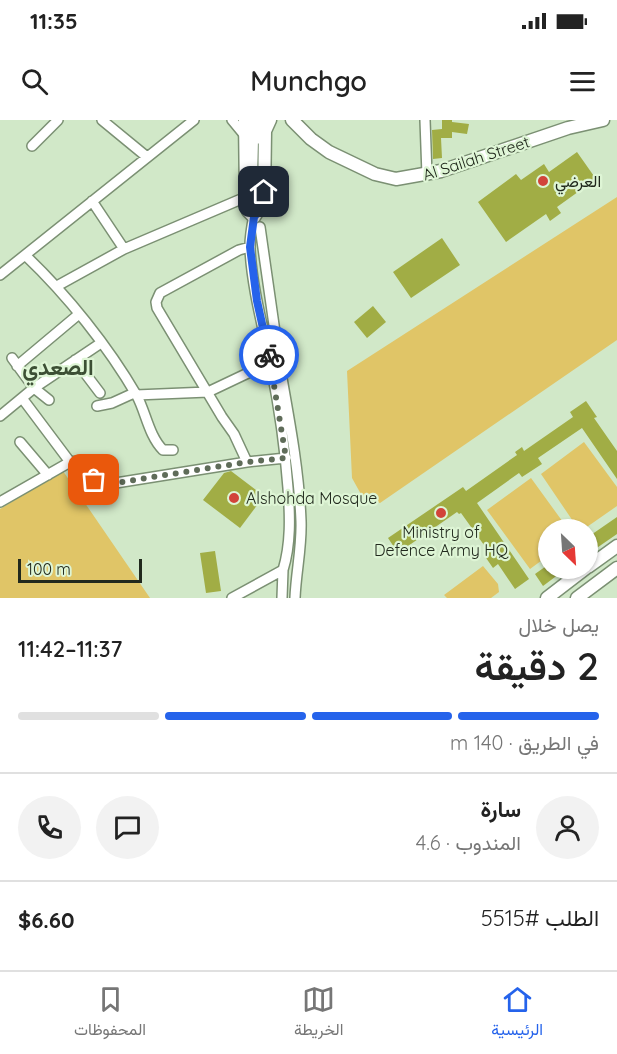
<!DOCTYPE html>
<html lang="ar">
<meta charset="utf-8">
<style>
:root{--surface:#fff;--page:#f2f2f2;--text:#222;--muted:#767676;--line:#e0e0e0;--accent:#2563eb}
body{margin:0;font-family:Quicksand,Vazirmatn,sans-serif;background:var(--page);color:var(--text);direction:rtl;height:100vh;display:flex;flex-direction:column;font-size:22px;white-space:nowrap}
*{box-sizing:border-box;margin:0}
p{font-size:20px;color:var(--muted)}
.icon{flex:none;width:33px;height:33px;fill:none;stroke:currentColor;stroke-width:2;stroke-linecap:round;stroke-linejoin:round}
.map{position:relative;height:478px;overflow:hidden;direction:ltr}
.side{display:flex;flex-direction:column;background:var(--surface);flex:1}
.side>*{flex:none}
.needle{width:39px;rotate:155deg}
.buttons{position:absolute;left:538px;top:399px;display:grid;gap:12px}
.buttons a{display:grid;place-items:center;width:60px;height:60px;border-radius:50%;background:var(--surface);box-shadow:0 2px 4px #0004;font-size:30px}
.scale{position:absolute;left:18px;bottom:15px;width:124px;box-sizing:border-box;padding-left:6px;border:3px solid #21291d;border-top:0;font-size:16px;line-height:21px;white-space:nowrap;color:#21291d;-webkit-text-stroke:4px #def5d5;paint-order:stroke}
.pin{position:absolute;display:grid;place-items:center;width:51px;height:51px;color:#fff;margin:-26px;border-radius:12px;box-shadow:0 3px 9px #0006}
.courier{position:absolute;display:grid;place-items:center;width:60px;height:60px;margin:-30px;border:4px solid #2563eb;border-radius:50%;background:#fff;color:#222;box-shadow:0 2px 8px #0007}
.head em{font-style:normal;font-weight:600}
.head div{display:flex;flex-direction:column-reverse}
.head{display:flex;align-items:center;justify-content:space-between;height:102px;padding:0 18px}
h1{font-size:39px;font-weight:600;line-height:45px}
.bar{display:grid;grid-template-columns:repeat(4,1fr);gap:9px 6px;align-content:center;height:72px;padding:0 18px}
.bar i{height:8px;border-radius:4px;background:var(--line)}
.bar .active{background:var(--accent)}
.bar p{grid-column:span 4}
.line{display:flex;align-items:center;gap:15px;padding:0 18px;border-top:2px solid var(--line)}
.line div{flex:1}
.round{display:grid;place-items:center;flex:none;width:63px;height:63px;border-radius:32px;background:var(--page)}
.status{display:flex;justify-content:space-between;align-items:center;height:42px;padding:0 30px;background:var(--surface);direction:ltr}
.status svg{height:16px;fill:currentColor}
header{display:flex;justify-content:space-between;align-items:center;height:78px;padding:0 18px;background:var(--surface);font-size:27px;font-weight:600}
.dock{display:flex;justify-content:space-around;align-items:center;height:84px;border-top:2px solid var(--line);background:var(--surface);font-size:16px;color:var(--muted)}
.dock a{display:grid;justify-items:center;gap:3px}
.dock .active{color:var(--accent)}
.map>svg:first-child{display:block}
</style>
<div class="status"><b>11:35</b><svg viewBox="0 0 49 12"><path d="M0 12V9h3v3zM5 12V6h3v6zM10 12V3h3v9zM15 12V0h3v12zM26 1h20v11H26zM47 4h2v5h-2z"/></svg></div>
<header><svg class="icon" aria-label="menu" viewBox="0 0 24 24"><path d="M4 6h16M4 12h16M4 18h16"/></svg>Munchgo<svg class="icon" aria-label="search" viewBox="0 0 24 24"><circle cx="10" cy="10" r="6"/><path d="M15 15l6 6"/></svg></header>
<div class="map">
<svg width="617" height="478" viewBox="0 0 617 478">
<rect width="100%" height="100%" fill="#d1e8c8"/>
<path fill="#e0c567" d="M617,77V220L380,383L362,376L352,358L347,251Z
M584,322L617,367V386L584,409L579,410L541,354Z
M63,351L150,478H0V389Z
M531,358L568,409L549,410V435L530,449L487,390Z
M483,446L498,464L499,472L491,478H447L444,475Z"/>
<path fill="#a1ad45" d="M442,0H452V2L469,4L467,14L452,12V18H441L442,38L433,39L432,10L442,9Z
M577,32L596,59L557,87L561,93L550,101L546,94L506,122L478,82L516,54L521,60L544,44L549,52Z
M442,118L460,145L411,178L393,152Z
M373,186L386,202L367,218L354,202Z
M586,281L597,297L594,298L617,331V359L582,308L538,338L542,344L522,357L519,353L477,383L529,459L515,469L498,444L493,448L484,435L489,432L461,393L459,394L457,392L398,433L388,418L463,367L466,371L517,335L515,332L522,327L524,331L573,297L570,292Z
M231,351L264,376L240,408L203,380L224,353Z
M617,397V414L588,434V417Z
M215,431L221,471L206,473L200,433Z
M549,444V448H567L543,466L535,454Z"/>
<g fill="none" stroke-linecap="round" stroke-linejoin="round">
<defs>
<path id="minor" d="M102,0L147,37
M232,0L246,17
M425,0L427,55
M259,19L261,0
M32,26L58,0
M252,76L254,0
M92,81L124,129
M260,107C267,153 273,200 280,247C289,298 299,349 301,401C302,427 296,452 295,478
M25,135C67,175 108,226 137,276C146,293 149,316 163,330H173
M0,155L194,0
M57,166L124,129L246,77
M12,238L34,268L49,280
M75,240L100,273
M17,246L79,194
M136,275L208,272L248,253L271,247
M22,278L70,342
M97,286L112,283L134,273
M0,296L34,268L101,223
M20,322L48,355
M247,342L234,314L222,297L157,188L156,182L160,173L239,130L250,127
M0,382L70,342C89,338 90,351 97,366L247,342L286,338
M232,478L283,450C291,424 290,396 288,368C285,327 279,286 271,246C263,207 252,168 250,129C249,107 258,87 258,65
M282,478L283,450"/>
<path id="major" d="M245,0L246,77L248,91L254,97L264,81L265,11L270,0
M292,0L311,19L329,32L375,54L396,59L441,51L568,8L603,0
M588,447L617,426
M547,478L586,448
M577,478L617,448"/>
</defs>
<use href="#minor" stroke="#7b9073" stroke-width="12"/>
<use href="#major" stroke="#7b9073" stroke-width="15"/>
<use href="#minor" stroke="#fff" stroke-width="9"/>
<use href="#major" stroke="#fff" stroke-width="12"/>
</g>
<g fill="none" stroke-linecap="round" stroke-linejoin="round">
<path stroke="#5f6c59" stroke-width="6" stroke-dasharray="0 10.8" d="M94,360L97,366L247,342L286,338L269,235"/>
<path stroke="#2563eb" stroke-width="8" d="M264,72L262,87L254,97L250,127L257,181L269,235"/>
</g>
<g fill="#d2443a" stroke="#def5d5" stroke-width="2">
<circle cx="543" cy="61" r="6"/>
<circle cx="234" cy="378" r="6"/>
<circle cx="441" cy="393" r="6"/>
</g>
<g text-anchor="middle" stroke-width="4.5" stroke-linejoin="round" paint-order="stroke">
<g font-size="16" fill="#21291d" stroke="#def5d5">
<text transform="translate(476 38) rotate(-18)" y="6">Al Sailah Street</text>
</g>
<g font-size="16" fill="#21291d" stroke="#def5d5" text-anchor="start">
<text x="555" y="67">العرضي</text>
<text x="246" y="384">Alshohda Mosque</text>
<text x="441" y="418" text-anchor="middle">Ministry of<tspan x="441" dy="18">Defence Army HQ</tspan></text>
</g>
<g font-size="22" font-weight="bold" fill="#3c4f34" stroke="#def5d5">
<text x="58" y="255">الصعدي</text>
</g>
</g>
</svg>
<div class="buttons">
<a><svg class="needle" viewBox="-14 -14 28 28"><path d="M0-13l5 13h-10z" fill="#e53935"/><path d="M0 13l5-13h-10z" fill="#767676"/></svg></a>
</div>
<div class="scale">100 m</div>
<div class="pin" style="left:94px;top:360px;background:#ea580c"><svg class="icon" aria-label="bag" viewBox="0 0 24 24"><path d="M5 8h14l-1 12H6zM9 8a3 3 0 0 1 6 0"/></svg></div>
<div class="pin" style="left:264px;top:72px;background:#1f2937"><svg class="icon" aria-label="home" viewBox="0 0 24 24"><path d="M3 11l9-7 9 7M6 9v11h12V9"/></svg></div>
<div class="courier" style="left:269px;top:235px"><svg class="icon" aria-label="bike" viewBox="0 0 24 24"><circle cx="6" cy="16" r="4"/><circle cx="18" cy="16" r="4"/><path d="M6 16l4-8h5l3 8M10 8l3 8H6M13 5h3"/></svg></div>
</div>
<section class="side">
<div class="head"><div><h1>2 دقيقة</h1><p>يصل خلال</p></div><em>11:37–11:42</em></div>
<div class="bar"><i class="active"></i><i class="active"></i><i class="active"></i><i></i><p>في الطريق · 140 m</p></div>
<div class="line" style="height:108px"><a class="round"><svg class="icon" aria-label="person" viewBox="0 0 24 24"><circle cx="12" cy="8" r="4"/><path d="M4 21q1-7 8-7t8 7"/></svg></a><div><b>سارة</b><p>المندوب · 4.6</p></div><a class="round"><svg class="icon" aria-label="chat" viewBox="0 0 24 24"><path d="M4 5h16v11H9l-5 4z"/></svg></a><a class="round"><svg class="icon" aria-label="phone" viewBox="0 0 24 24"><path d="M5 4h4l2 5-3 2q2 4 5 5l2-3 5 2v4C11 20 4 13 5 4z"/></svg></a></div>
<div class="line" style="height:78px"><div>الطلب #5515</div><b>$6.60</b></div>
</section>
<nav class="dock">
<a class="active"><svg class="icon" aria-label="home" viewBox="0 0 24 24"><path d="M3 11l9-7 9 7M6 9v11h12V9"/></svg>الرئيسية</a>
<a><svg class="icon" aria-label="map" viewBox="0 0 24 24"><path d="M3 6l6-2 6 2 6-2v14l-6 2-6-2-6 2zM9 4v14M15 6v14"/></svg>الخريطة</a>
<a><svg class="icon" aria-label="saved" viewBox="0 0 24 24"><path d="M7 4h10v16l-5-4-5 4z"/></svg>المحفوظات</a>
</nav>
